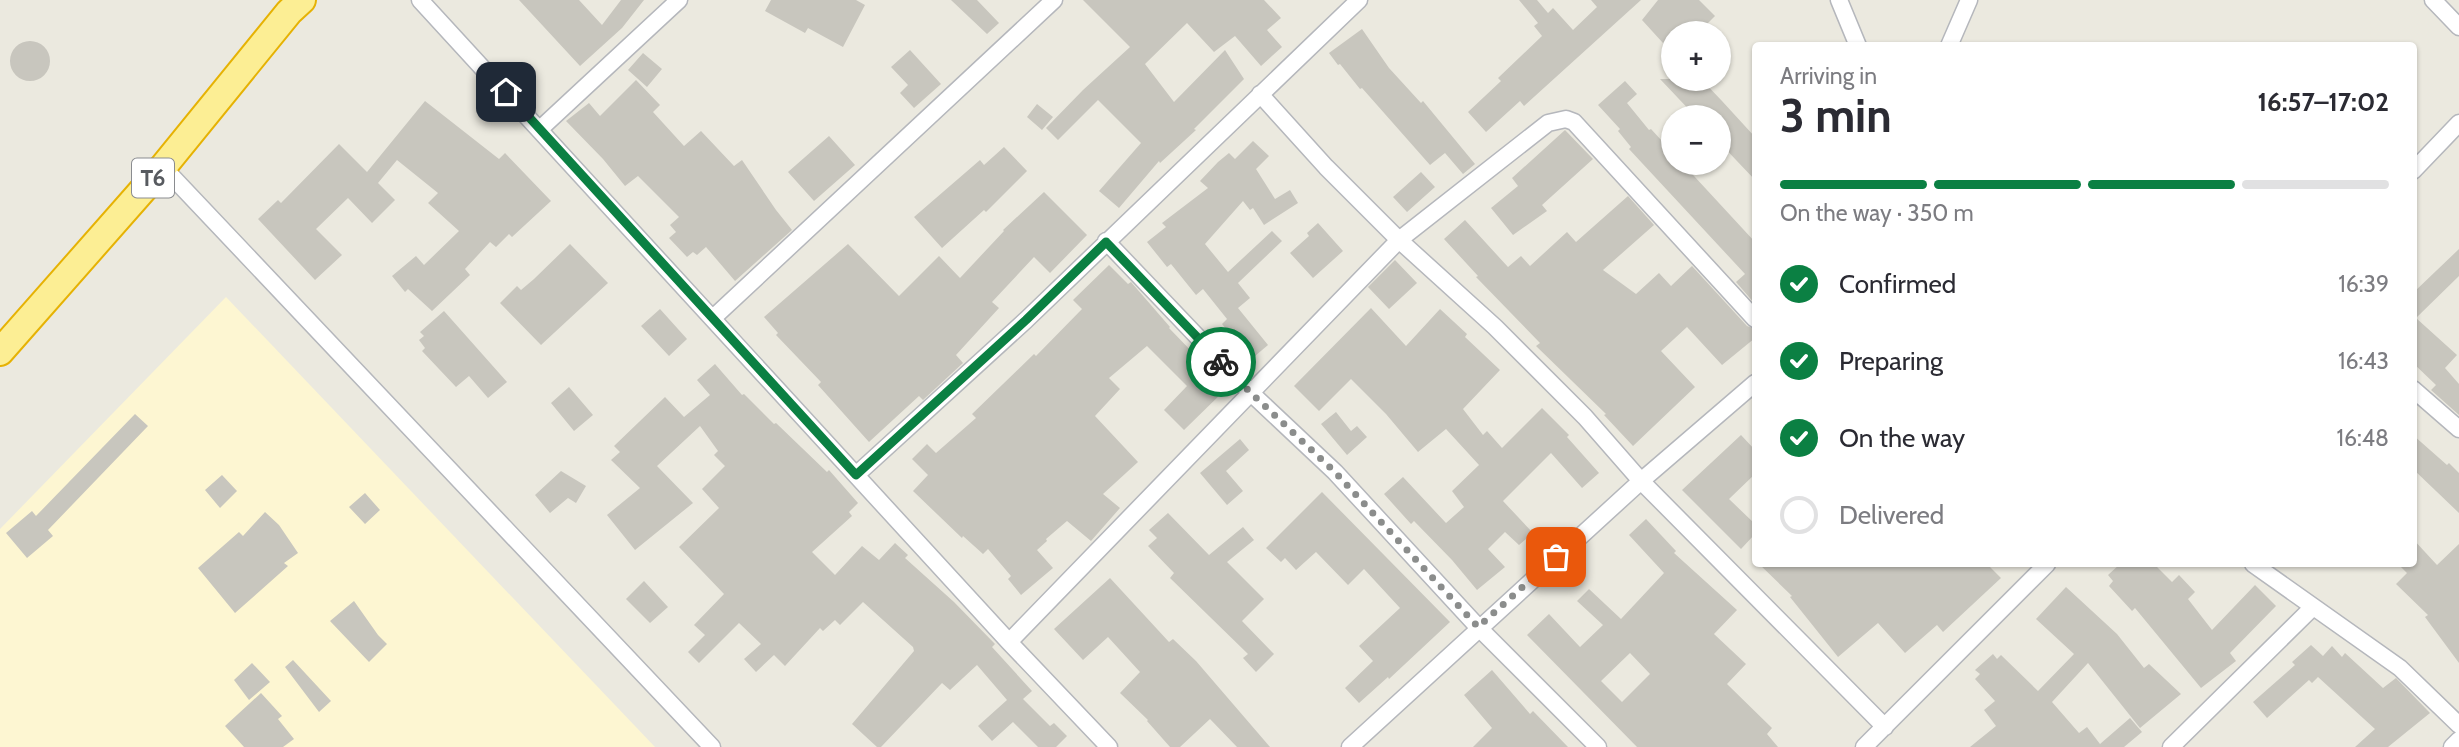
<!DOCTYPE html>
<meta charset="utf-8">
<style>
:root{--surface:#fff;--page:#f7f7f7;--text:#2b2b33;--muted:#7c7c81;--line:#e1e1e2;--accent:#0b8043}
body{margin:0;font-family:Cabin,sans-serif;background:var(--page);color:var(--text);height:100vh;display:flex;flex-direction:column;font-size:26px;white-space:nowrap}
*{box-sizing:border-box;margin:0}
p{font-size:23px;color:var(--muted)}
.icon{flex:none;width:38px;height:38px;fill:none;stroke:currentColor;stroke-width:2;stroke-linecap:round;stroke-linejoin:round}
.map{position:relative;flex:1;overflow:hidden}
.panel{position:absolute;left:1752px;top:42px;width:665px;height:525px;display:flex;flex-direction:column;background:var(--surface);border-radius:7px;box-shadow:0 2px 5px #0004}
.panel>*{flex:none}
.fabs{position:absolute;left:1661px;top:21px;display:grid;gap:14px}
.fabs a{display:grid;place-items:center;width:70px;height:70px;border-radius:50%;background:var(--surface);box-shadow:0 2px 5px #0004;font-size:35px}
.pin{position:absolute;display:grid;place-items:center;width:60px;height:60px;color:#fff;margin:-30px;border-radius:14px;box-shadow:0 4px 10px #0006}
.courier{position:absolute;display:grid;place-items:center;width:70px;height:70px;margin:-35px;border:5px solid #0b8043;border-radius:50%;background:#fff;color:#222;box-shadow:0 2px 9px #0007}
.overview em{font-style:normal;font-weight:700}
.overview div{display:flex;flex-direction:column-reverse}
.overview{display:flex;align-items:center;justify-content:space-between;height:119px;padding:0 28px}
h1{font-size:46px;font-weight:700;line-height:52px}
.bar{display:grid;grid-template-columns:repeat(4,1fr);gap:10px 7px;align-content:center;height:84px;padding:0 28px}
.bar i{height:9px;border-radius:5px;background:var(--line)}
.bar .current{background:var(--accent)}
.bar p{grid-column:span 4}
ol{padding:0 28px;list-style:none}
li{display:flex;align-items:center;gap:21px;height:77px}
li p{margin-inline-start:auto}
li .icon{padding:7px;border-radius:50%;background:var(--accent);color:#fff;stroke-width:4}
li:last-child{color:var(--muted)}
li i{width:38px;height:38px;border:4px solid var(--line);border-radius:50%}
.map>svg:first-child{display:block}
</style>
<div class="map">
<svg width="2459" height="747" viewBox="0 0 2459 747">
<rect width="100%" height="100%" fill="#ebe9df"/>
<path fill="#fdf6d2" d="M226,297L655,747H0V529Z"/>
<path fill="#c8c6be" fill-rule="evenodd" d="M519,0H579L602,25L621,0H644L622,28L580,66Z
M771,0H856L865,5L843,47L808,28L805,33L765,11Z
M951,0H977L999,23L987,34Z
M1083,0H1264L1281,18L1267,30L1282,47L1261,66L1235,36L1214,52L1187,23L1145,64L1174,102L1225,50L1244,79L1194,129L1196,130L1160,163L1159,161L1119,208L1099,191L1141,143L1098,100L1058,140L1046,128L1083,90L1130,47Z
M1519,0H1537L1548,13L1553,8L1573,30L1597,7L1591,0H1641L1524,106L1520,101L1486,132L1468,112L1501,81L1498,78L1542,36L1534,26L1538,23Z
M1658,0H1699L1715,16L1698,33H1673V54L1642,20Z
M1362,29L1389,68L1421,103L1423,101L1475,164L1463,174L1445,153L1430,165L1362,88L1360,89L1340,64L1338,65L1329,53Z
M10 61a20 20 0 1 1 40 0a20 20 0 1 1-40 0Z
M910,50L941,84L914,108L900,93L908,85L891,67Z
M643,53L662,69L647,87L628,70Z
M1660,79H1701L1722,101L1755,137V180L1718,141V117H1696Z
M636,80L660,105L653,112L684,146L701,131L734,166L742,160L776,210L792,230L735,281L706,247L697,255L693,252L687,257L669,238L676,232L670,225L679,217L638,176L625,186L603,159L566,121L589,103L600,116Z
M1625,81L1637,94L1627,103L1649,130L1651,129L1673,153V163H1682L1755,242V304L1736,282L1745,274L1629,149L1631,147L1618,131L1620,129L1598,105Z
M425,101L499,159L505,153L551,201L512,237L509,234L496,247L490,242L465,269L470,275L432,311L408,289L405,292L392,276L416,256L424,265L459,231L428,203L438,193L397,160L378,183L395,200L372,223L348,198L316,229L342,255L315,280L258,219L278,200L281,203L339,144L367,172Z
M1037,104L1053,117L1042,130L1027,117Z
M1565,130L1593,159L1542,205L1547,211L1513,235L1491,208L1518,186L1512,178Z
M829,136L855,165L814,201L788,172Z
M1253,141L1269,156L1256,169L1275,199L1290,190L1298,203L1264,225L1253,208L1250,210L1243,201L1205,244L1228,272L1272,231L1282,241L1238,283L1250,298L1238,308L1268,345L1255,356L1236,332L1232,336L1222,324L1227,319L1203,289L1196,295L1171,264L1167,267L1147,242L1166,227L1162,223L1208,188L1200,181L1218,162L1229,153L1235,159Z
M1004,147L1027,171L986,212L984,210L942,248L914,217L980,160L984,165Z
M1421,172L1435,187L1407,212L1393,197Z
M1044,192L1087,235L1050,273L1034,257L992,302L999,308L956,355L963,363L923,400L919,396L869,442L818,385L821,382L776,335L778,333L764,317L848,244L899,296L939,256L960,278L1004,231L1003,230Z
M1628,196L1654,225L1603,270L1636,294L1659,273L1671,286L1692,266L1747,326L1755,329V338L1722,365L1687,327L1661,351L1695,387L1633,446L1604,415L1606,414L1536,346L1540,343L1476,277L1478,276L1444,239L1465,220L1508,267L1521,256L1530,266L1567,232L1576,242Z
M1318,223L1343,251L1313,278L1290,253L1309,236L1307,233Z
M570,244L608,283L541,345L500,303L517,286L521,290L534,279Z
M2459,249V276L2416,318L2457,355L2445,368L2459,384V415L2431,390L2436,385L2413,363V293Z
M1395,260L1417,283L1389,309L1368,287Z
M1109,265L1128,284L1131,282L1170,327L1169,328L1227,388L1184,430L1164,410L1187,386L1147,346L1109,378L1120,389L1095,416L1138,462L1103,494L1120,508L1091,541L1067,521L1046,539L1047,541L1037,550L1053,568L1021,595L1008,579L1011,576L988,549L983,554L963,536L962,538L913,491L928,475L912,459L927,444L936,453L976,418L972,414L1034,354L1036,356L1082,309L1073,300Z
M1371,308L1406,346L1440,309L1467,334L1465,337L1500,370L1463,409L1483,435L1487,431L1502,448L1542,408L1569,435L1567,437L1599,473L1582,488L1551,453L1503,501L1533,533L1519,545L1505,532L1488,549L1505,567L1477,590L1452,560L1414,521L1411,524L1384,494L1403,477L1446,523L1464,507L1452,491L1479,465L1446,429L1418,452L1386,414L1351,379L1319,411L1294,386Z
M660,309L687,339L669,356L641,326Z
M444,311L507,382L488,398L469,376L456,387L422,351L425,348L419,340L424,336L420,332Z
M715,364L742,395L744,394L774,424L776,423L827,472L829,470L858,503L849,512L852,516L812,552L835,575L862,546L879,560L895,543L908,555L905,558L954,602L995,644L992,647L1032,691L1023,699L1050,726L1054,723L1067,736L1056,747H1038L1013,722L992,741L978,726L1007,700L977,665L950,690L942,683L881,747H877L852,724L914,651L913,647L863,602L840,625L835,620L823,631L820,628L785,666L774,655L756,672L744,659L761,644L739,623L699,663L688,652L705,635L694,625L724,594L679,547L719,508L702,489L725,466L714,455L718,451L700,426L657,466L693,503L635,550L607,515L640,488L611,460L620,452L614,446L665,397L684,417L710,395L697,380Z
M569,387L593,415L574,431L551,403Z
M1336,412L1351,431L1357,426L1367,437L1347,455L1321,424Z
M135,414L148,426L48,530L53,536L27,558L6,533L32,511L36,516Z
M1741,435L1755,450V474L1729,499L1755,524V534L1741,549L1682,490Z
M2413,435L2447,465L2449,463L2459,473V513L2413,469Z
M1240,439L1249,450L1226,471L1243,491L1227,505L1200,473Z
M561,471L586,486L576,503L568,498L550,513L535,495Z
M222,475L237,491L220,508L205,490Z
M1322,492L1450,622L1389,679L1388,677L1359,703L1345,688L1373,661L1359,646L1400,608L1364,569L1348,585L1316,552L1296,570L1285,558L1281,562L1266,548Z
M365,493L380,510L365,524L349,507Z
M265,512L279,525L298,553L284,563L288,566L235,613L198,568L239,532L243,536Z
M1168,513L1209,555L1243,527L1254,540L1227,562L1264,599L1242,621L1274,654L1256,672L1243,658L1248,654L1170,578L1174,573L1148,546L1157,538L1149,530Z
M1646,519L1676,551L1674,553L1737,610L1714,634L1746,664L1727,684L1772,728L1767,734L1778,747H1637L1527,635L1549,614L1580,647L1603,625L1577,601L1589,589L1621,619L1664,573L1629,535ZM1630,653L1650,674L1622,702L1601,681Z
M2413,539L2437,565L2459,544V663L2425,617L2428,615L2396,584L2407,573L2398,564H2413Z
M1759,564H1987L2001,578L1943,632L1937,625L1905,653L1878,623L1838,657L1790,597L1792,596Z
M2120,564H2154L2172,582L2179,575L2195,592L2188,599L2212,630L2255,585L2276,606L2230,653L2236,661L2201,688L2135,608L2132,611L2109,586L2113,581L2108,575Z
M1110,578L1169,642L1173,639L1196,661L1270,747H1237L1210,719L1180,747H1170L1147,721L1148,720L1120,693L1140,672L1108,637L1083,660L1054,629Z
M644,581L668,607L650,623L626,599Z
M2066,587L2117,634L2144,668L2149,664L2181,694L2140,728L2088,663L2052,702L2079,733L2087,727L2100,744L2130,718L2142,732L2124,747H1970L1996,726L1984,710L1995,701L1975,679L1980,674L1975,670L1993,654L1997,659L2001,655L2038,691L2074,654L2036,619Z
M354,601L378,635L387,644L369,662L330,621Z
M2311,645L2323,656L2332,646L2342,657L2345,653L2383,688L2396,678L2430,713L2388,747H2355L2375,729L2318,677L2312,683L2309,680L2267,718L2253,702L2295,665L2292,662Z
M293,660L331,701L319,712L285,667Z
M252,663L270,682L249,700L234,680Z
M1492,670L1530,714L1533,711L1568,747H1473L1492,728L1464,695Z
M261,693L282,716L278,719L294,739L283,747H244L225,726Z"/>
<g fill="none" stroke-linecap="round" stroke-linejoin="round">
<defs>
<path id="minor" d="M420,0L1009,642L1109,747
M1839,0L1858,46
M2433,0L2459,27
M1949,46L1969,0
M1260,94L1326,167L1399,240L1495,327L1585,417L1641,481L1885,727
M540,129L679,0
M163,167L712,747
M2413,171L2459,123
M1106,241L1251,393L1335,472L1478,627L1598,747
M713,318L1054,0
M2413,389L2459,429
M856,475L1026,320L1359,0
M2253,564L2400,668L2459,725
M1009,642L1399,240L1548,123L1566,119L1574,122L1755,319
M1350,747L1641,481L1755,383
M1864,747L2047,564
M2171,747L2312,608
M2452,747L2459,740"/>
<path id="trunk" d="M0,352L163,167L289,12L302,0"/>
</defs>
<use href="#minor" stroke="#b5b7bc" stroke-width="19"/>
<use href="#trunk" stroke="#e6b204" stroke-width="30"/>
<use href="#minor" stroke="#fff" stroke-width="16"/>
<use href="#trunk" stroke="#fcee94" stroke-width="26"/>
</g>
<g fill="none" stroke-linecap="round" stroke-linejoin="round">
<path stroke="#8b8d8c" stroke-width="7" stroke-dasharray="0 12.6" d="M1221,362L1251,393L1335,472L1478,627L1556,557"/>
<path stroke="#0b8043" stroke-width="9" d="M506,92L856,475L1026,320L1106,242L1221,362"/>
</g>
<g text-anchor="middle" stroke-width="6" stroke-linejoin="round" paint-order="stroke">
<rect fill="#fff" stroke="#8a8c90" stroke-width="2" x="132" y="158.5" width="42" height="39" rx="5"/>
<g font-size="23" font-weight="bold" fill="#585b60">
<text x="153" y="186">T6</text>
</g>
</g>
</svg>
<div class="fabs">
<a>+</a>
<a>−</a>
</div>
<div class="pin" style="left:1556px;top:557px;background:#ea580c"><svg class="icon" aria-label="bag" viewBox="0 0 24 24"><path d="M5 8h14l-1 12H6zM9 8a3 3 0 0 1 6 0"/></svg></div>
<div class="pin" style="left:506px;top:92px;background:#1f2937"><svg class="icon" aria-label="home" viewBox="0 0 24 24"><path d="M3 11l9-7 9 7M6 9v11h12V9"/></svg></div>
<div class="courier" style="left:1221px;top:362px"><svg class="icon" aria-label="bike" viewBox="0 0 24 24"><circle cx="6" cy="16" r="4"/><circle cx="18" cy="16" r="4"/><path d="M6 16l4-8h5l3 8M10 8l3 8H6M13 5h3"/></svg></div>
<section class="panel">
<div class="overview"><div><h1>3 min</h1><p>Arriving in</p></div><em>16:57–17:02</em></div>
<div class="bar"><i class="current"></i><i class="current"></i><i class="current"></i><i></i><p>On the way · 350 m</p></div>
<ol>
<li><svg class="icon" aria-label="check" viewBox="0 0 24 24"><path d="M5 12l5 5 9-10"/></svg>Confirmed<p>16:39</p></li>
<li><svg class="icon" aria-label="check" viewBox="0 0 24 24"><path d="M5 12l5 5 9-10"/></svg>Preparing<p>16:43</p></li>
<li><svg class="icon" aria-label="check" viewBox="0 0 24 24"><path d="M5 12l5 5 9-10"/></svg>On the way<p>16:48</p></li>
<li><i></i>Delivered</li>
</ol>
</section>
</div>
